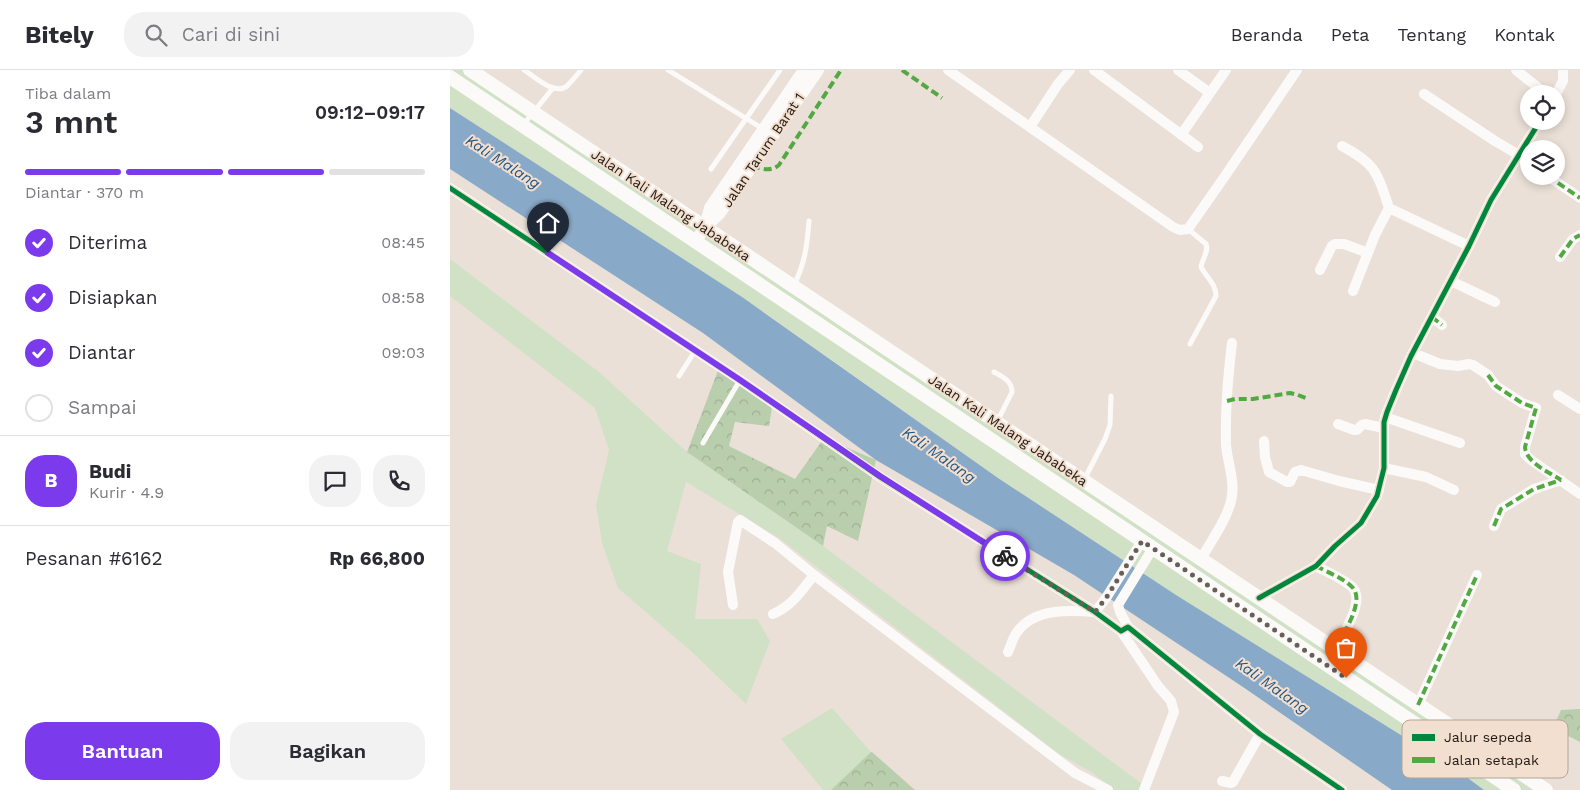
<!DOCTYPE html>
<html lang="id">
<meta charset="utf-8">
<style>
:root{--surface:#fff;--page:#f2f2f3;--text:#2b2b33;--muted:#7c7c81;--line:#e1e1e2;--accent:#7c3aed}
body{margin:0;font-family:"Work Sans",sans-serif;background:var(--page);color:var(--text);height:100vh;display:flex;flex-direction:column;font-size:19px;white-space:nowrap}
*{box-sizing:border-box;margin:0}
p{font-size:16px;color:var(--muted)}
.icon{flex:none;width:28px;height:28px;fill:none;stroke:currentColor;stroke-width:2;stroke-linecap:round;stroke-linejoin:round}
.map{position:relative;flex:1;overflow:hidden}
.sheet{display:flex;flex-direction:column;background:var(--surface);width:450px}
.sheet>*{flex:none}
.controls{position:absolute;left:1070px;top:15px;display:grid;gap:10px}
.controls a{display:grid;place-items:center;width:45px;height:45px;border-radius:50%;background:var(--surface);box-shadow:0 2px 8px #0003;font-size:25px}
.pin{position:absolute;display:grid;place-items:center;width:42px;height:42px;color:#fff;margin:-51px -21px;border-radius:50% 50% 50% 0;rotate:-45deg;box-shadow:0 0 5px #0007}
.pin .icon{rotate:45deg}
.courier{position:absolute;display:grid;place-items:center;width:50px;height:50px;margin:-25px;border:4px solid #7c3aed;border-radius:50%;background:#fff;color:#222;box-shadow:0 1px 6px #0007}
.summary em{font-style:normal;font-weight:600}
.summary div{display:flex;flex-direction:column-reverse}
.summary{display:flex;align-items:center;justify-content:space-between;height:85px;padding:0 25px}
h1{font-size:32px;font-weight:600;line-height:38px}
.bar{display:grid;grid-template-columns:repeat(4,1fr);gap:8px 5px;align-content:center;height:60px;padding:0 25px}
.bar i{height:6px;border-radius:4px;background:var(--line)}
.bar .on{background:var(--accent)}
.bar p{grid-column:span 4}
.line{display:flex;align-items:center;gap:12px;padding:0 25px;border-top:1px solid var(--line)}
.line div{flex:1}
.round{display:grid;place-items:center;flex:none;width:52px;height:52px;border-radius:20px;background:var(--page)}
ol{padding:0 25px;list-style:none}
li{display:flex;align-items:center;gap:15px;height:55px}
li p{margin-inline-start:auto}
li .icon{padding:5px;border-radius:50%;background:var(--accent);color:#fff;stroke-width:4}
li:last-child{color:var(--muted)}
li i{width:28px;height:28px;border:2px solid var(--line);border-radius:50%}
.primary-button{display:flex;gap:10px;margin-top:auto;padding:10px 25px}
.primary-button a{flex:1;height:58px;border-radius:20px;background:var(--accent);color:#fff;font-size:20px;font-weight:600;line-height:58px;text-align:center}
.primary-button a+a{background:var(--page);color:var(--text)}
header{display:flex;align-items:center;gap:30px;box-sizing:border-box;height:70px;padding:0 25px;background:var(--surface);border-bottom:1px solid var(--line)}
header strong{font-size:24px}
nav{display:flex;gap:28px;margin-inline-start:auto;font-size:18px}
.search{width:350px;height:45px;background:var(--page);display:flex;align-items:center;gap:12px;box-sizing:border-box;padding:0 18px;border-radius:20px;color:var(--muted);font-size:19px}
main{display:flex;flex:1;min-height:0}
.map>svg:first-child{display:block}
</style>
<header>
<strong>Bitely</strong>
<div class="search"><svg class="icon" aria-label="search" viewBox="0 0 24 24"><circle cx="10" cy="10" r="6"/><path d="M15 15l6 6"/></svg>Cari di sini</div>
<nav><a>Beranda</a><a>Peta</a><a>Tentang</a><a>Kontak</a></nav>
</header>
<main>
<section class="sheet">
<div class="summary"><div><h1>3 mnt</h1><p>Tiba dalam</p></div><em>09:12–09:17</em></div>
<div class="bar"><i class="on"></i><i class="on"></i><i class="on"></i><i></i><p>Diantar · 370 m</p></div>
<ol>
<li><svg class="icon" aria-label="check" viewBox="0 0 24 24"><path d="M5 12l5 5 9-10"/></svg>Diterima<p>08:45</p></li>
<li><svg class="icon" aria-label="check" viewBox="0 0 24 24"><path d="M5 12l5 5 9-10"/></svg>Disiapkan<p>08:58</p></li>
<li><svg class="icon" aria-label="check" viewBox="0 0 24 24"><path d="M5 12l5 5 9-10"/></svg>Diantar<p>09:03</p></li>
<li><i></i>Sampai</li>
</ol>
<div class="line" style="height:90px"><b class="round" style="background:var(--accent);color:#fff">B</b><div><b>Budi</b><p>Kurir · 4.9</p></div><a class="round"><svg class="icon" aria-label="chat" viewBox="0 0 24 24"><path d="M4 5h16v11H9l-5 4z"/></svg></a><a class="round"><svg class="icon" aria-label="phone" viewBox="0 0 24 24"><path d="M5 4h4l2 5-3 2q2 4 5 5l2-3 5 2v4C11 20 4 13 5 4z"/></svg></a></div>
<div class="line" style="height:65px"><div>Pesanan #6162</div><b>Rp 66,800</b></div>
<div class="primary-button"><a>Bantuan</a><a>Bagikan</a></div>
</section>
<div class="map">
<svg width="1130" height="720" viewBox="0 0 1130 720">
<defs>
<pattern id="forest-crowns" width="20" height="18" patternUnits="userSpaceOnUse" patternTransform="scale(1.25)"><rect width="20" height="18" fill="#b9ceac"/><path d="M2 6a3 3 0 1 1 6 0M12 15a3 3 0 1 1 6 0" fill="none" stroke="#9fb093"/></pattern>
</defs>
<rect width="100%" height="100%" fill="#eae0d7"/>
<path fill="#d1e1c5" d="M0,0H20L1096,720H1034L1007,700L718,520L548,408L314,242L0,38Z
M0,189L149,302L237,382L373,476L700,720H663L643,703L609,684L329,468L236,412L217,481L251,494L245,549H307L320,571L296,634L242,582L168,518L152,473L146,435L159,380L145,338L0,226Z
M382,638L421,682L381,720H373L331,669Z"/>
<path fill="url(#forest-crowns)" d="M269,298L323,331L319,356L285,352L279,376L345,409L374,368L426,390L408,471L377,456L373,476L237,382Z
M1130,639V672L1103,658L1111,640Z
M421,682H422L465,720H381Z"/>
<path fill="#89a9c8" d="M0,38L292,227L548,408L726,525L1007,700L1034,720H942L793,617L624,505L426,390L253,263L0,99Z"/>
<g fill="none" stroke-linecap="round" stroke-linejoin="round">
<path stroke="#fcfaf9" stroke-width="5" d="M74,0C85,7 105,26 117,16C122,11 127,5 131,0
M218,0L313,59
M73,55L103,18
M261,99L330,0
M738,159L756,174C759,182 752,189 751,197C757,208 766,214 766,226L740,274
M344,215C355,193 357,176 359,151
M544,302C553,307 562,311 562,322L547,352
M229,306L245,281
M253,373L290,310
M634,410L655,369L660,355L661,326"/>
<path stroke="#fcfaf9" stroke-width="10" d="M498,0L723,157L730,160L738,159L775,106L847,0
M644,0L748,77
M728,0L760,23
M1066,0L1096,24
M974,24L1045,71L1079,91
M1106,24L1113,11V0
M580,57L608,14L620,0
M731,65L776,0
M892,76C926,94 927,102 939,138L1019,176
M1098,106L1130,128
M0,118L290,310L430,407L645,542L671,561L678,557L810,664L892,720
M1110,187L1123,169L1130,165
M870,200L882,176L885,174H894L918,183
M1001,211L1045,232
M903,221L925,165L939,138
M982,247L992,255
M963,283L990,294L1008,296L1019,294L1023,295L1038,305L1046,316L1072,333L1086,338L1075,377V384L1081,390L1130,424
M1108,325L1130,339
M935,347L1010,373
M888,354L904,360H907L912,355L915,354L934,358
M814,371L815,387L819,402L837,412H840L845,402L851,400L889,411L929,420
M934,398L976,407L1004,420
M1044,456L1051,439L1084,419L1111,410
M751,489C761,471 776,451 781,431C786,412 777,392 776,374C775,340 778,306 782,273
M866,496C877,502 895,509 903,518C915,532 892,566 885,579
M809,528L866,496L885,476L911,453L927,426L934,398V352L937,342L946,320L961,286L1019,176L1041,130L1090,51
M283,535L278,502L288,452L290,450L325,473L364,505L625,703L658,720
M323,544C342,536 352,520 364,505
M678,557L670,542L668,535L703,478
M671,561L708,616L721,631L724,642L694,720
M558,582C561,576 563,566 568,561C585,538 620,540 645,542L656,528L692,471
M968,635L1027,505
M772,711L781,713L783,712L810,664"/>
<path stroke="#fcfaf9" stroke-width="12" d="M255,157L260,138L354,0
M245,172L255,157L269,144L368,0"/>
<path stroke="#fcfaf9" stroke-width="14" d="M20,0L1096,720
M0,7L1064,720"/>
<path stroke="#52a942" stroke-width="4" stroke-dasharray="8 4" stroke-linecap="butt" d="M452,0L492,28
M1069,85L1079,91
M302,96C313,99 320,102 329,95L391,0
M1098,106L1130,128
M1110,187L1123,169L1130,165
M982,247L992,255
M1038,305L1046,316L1072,333L1086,338L1075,377C1076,393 1099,402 1111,410
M777,331L785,329H803L840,323L848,325L858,329
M1044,456L1051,439L1084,419L1111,410
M866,496C877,502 895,509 903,518C915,532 892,566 885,579
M968,635L1027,505"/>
<defs>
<path id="cycleway" d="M0,118L290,310L430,407L645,542L671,561L678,557L810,664L892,720
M809,528L866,496L885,476L911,453L927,426L934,398V352L937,342L946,320L961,286L1019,176L1041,130L1090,51"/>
</defs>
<use href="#cycleway" stroke="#f2dfcf" stroke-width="8"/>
<use href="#cycleway" stroke="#00873e" stroke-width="5"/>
</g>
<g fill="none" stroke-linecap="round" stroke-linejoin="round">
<path stroke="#675f58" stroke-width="5" stroke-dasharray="0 9" d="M555,486L645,542L656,528L692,471L896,608"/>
<path stroke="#7c3aed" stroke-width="6" d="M98,183L290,310L430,406L555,486"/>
</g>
<g text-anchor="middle" stroke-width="4" stroke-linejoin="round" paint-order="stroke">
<g font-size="14" fill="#201913" stroke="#f2dfcf">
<text transform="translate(313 80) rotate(-56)" y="5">Jalan Tarum Barat 1</text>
<text transform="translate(221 135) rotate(34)" y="5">Jalan Kali Malang Jababeka</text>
<text transform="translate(558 360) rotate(34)" y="5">Jalan Kali Malang Jababeka</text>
</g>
<g font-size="15" font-style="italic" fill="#1e5584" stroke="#f2dfcf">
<text transform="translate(53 92) rotate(33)" y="5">Kali Malang</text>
<text transform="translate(489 385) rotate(35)" y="5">Kali Malang</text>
<text transform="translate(822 616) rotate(35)" y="5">Kali Malang</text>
</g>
</g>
<rect x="952" y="650" width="166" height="58" rx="8" fill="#f2dfcf" stroke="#b3a497" stroke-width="1"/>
<rect x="962" y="664" width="23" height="7" fill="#00873e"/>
<rect x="962" y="687" width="23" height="6" fill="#52a942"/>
<g font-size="14" fill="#201913">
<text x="994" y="672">Jalur sepeda</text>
<text x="994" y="695">Jalan setapak</text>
</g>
</svg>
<div class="controls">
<a><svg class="icon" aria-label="locate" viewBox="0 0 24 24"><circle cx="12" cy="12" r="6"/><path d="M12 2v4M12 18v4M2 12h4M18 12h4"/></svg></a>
<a><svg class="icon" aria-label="layers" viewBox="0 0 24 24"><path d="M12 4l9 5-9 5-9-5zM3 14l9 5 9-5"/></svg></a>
</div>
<div class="pin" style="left:896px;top:608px;background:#ea580c"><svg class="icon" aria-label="bag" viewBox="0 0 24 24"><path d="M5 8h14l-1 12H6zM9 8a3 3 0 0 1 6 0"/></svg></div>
<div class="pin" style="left:98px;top:183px;background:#1f2937"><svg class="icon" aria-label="home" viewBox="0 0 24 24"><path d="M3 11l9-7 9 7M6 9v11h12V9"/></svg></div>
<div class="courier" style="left:555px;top:486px"><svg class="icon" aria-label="bike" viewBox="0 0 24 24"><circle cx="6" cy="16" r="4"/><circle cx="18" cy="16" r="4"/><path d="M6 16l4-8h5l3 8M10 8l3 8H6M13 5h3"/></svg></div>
</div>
</main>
